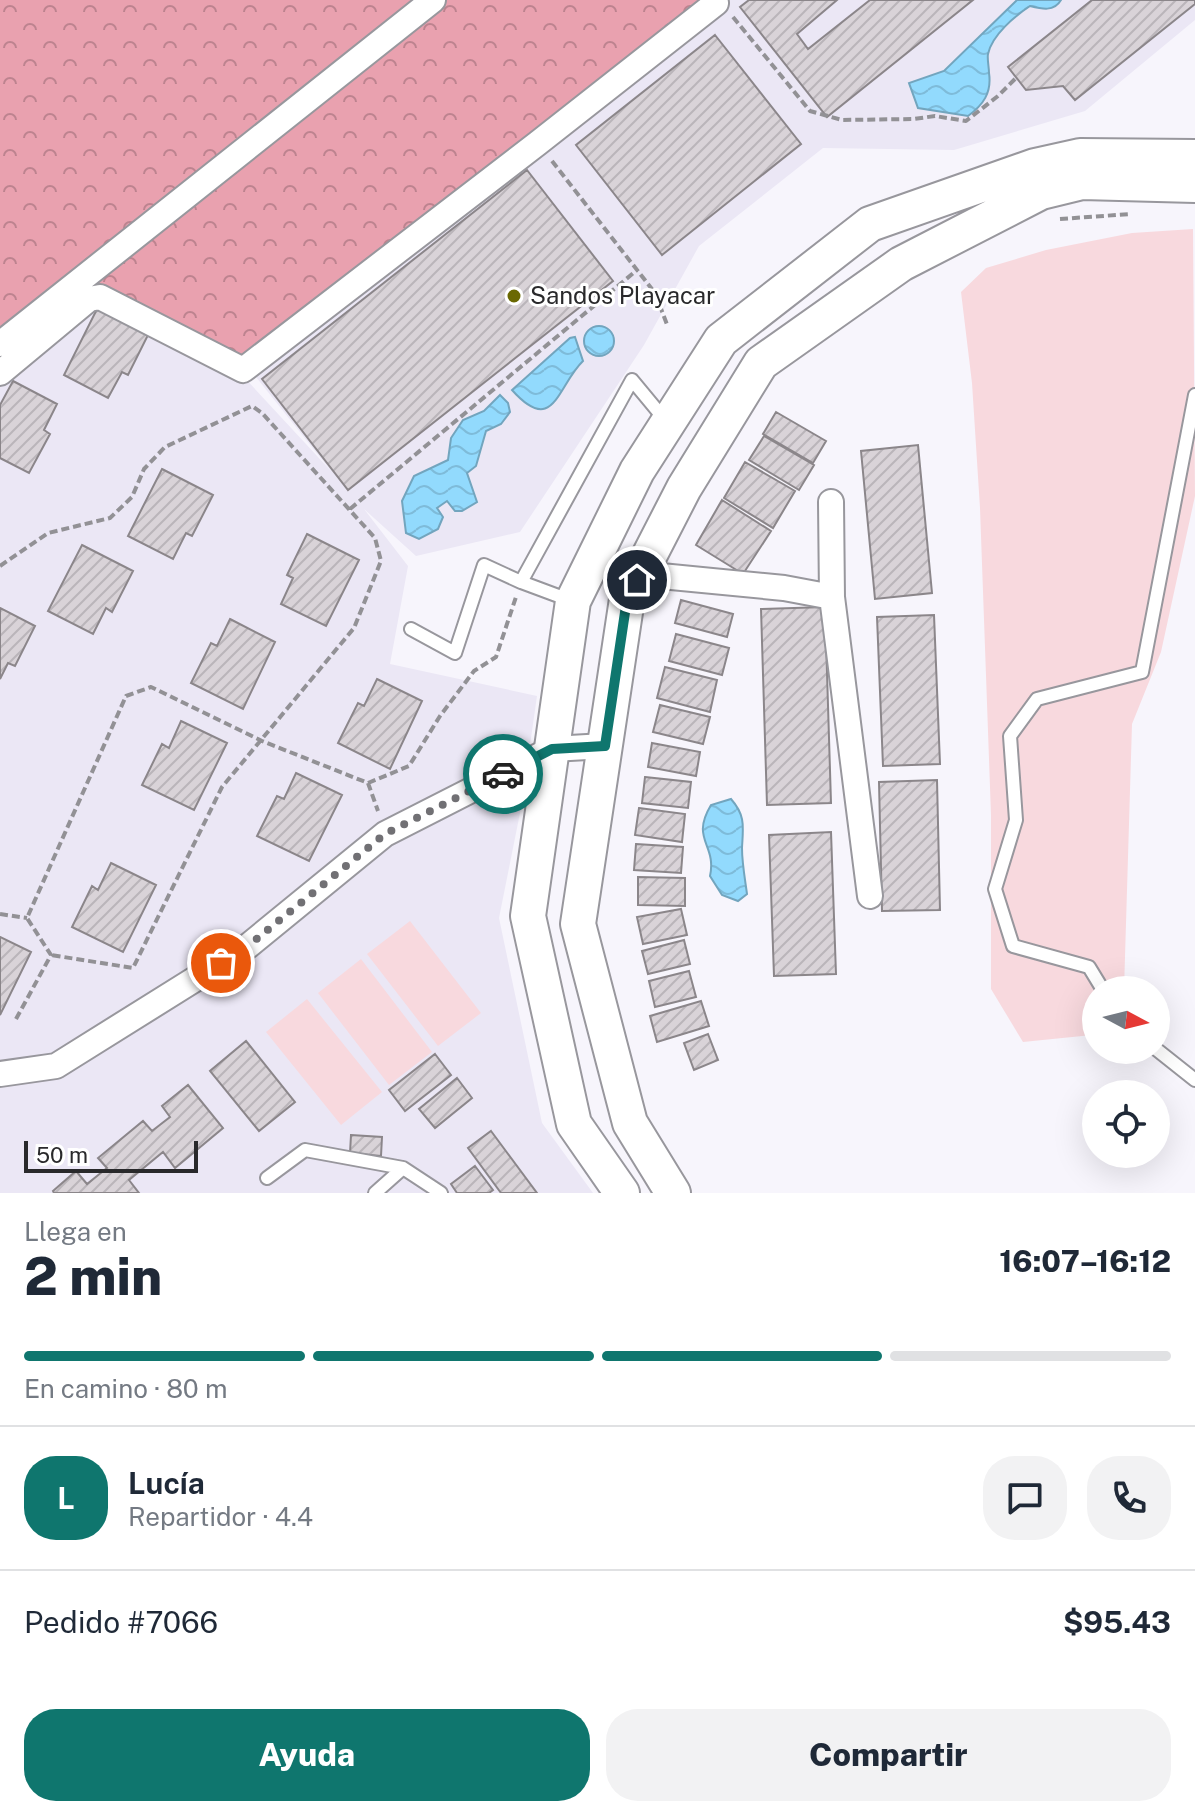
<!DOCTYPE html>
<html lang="es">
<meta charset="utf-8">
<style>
:root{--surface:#fff;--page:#f2f2f3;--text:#1f2937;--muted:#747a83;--line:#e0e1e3;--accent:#0f766e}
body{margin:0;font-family:"Public Sans",sans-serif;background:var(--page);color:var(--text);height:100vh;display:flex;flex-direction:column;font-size:30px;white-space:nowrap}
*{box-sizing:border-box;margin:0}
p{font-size:26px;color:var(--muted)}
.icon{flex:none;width:44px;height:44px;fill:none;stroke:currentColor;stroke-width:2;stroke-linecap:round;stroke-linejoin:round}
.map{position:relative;height:1193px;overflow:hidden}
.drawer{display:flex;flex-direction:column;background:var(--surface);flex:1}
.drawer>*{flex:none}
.needle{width:52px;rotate:97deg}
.buttons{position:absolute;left:1082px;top:976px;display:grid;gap:16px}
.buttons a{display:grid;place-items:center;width:88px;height:88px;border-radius:50%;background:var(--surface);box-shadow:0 8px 32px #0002;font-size:40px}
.scale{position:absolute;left:24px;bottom:20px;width:174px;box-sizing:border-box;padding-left:8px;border:4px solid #29292b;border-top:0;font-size:22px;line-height:28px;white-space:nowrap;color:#29292b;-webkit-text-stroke:6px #fff;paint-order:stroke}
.pin{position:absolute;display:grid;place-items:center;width:68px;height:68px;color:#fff;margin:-34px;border:4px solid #fff;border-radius:50%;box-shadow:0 2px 8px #0007}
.courier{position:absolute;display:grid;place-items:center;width:80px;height:80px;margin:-40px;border:6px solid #0f766e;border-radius:50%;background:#fff;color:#222;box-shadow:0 2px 10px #0007}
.overview em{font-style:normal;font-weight:800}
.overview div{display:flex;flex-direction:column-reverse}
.overview{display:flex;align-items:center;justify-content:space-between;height:136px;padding:0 24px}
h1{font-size:52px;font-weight:800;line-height:60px}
.bar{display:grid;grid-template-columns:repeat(4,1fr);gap:12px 8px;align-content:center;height:96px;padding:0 24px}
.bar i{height:10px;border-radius:6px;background:var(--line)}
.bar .selected{background:var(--accent)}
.bar p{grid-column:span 4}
.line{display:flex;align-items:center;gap:20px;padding:0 24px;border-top:2px solid var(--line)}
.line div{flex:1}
.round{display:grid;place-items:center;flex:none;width:84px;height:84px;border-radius:32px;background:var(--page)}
.button{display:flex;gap:16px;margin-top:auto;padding:16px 24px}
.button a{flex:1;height:92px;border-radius:32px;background:var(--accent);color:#fff;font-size:32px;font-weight:800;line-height:92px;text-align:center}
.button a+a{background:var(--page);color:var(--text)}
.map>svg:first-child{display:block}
</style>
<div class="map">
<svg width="1195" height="1193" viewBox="0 0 1195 1193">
<defs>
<pattern id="forest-crowns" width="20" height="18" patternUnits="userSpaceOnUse" patternTransform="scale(2)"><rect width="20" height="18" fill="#e9a1af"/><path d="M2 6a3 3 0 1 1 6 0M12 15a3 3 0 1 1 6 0" fill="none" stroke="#bd838f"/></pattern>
<pattern id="water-waves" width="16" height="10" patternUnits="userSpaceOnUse" patternTransform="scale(2)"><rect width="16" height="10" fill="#92dafd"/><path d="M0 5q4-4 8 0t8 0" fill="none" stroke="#7ebbd9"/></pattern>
<pattern id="building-hatch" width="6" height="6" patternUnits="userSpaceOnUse" patternTransform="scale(2)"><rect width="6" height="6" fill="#d9d3d8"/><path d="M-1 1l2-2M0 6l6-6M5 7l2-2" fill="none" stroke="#bab5ba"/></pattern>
</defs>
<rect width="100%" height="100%" fill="#f7f5fc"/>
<path fill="#ebe7f5" d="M724,0H1195V20L1085,111L954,150L823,148L699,246L644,345L520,532L416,556L364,509L408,566L390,664L537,696L521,808L499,918L542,1123L593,1193H0V377L100,300L243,376L331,471L256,377Z"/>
<path fill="#f8d9de" d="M1193,229L1195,496L1161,652L1132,724L1124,990H1096V1031L1092,1035L1023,1042L991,989V815L980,508L972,383L961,292L986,268L1046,250L1132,233Z
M410,921L481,1013L438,1046L367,954Z
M361,959L432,1052L389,1085L318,993Z
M307,999L382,1092L341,1125L266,1032Z"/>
<path fill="url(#forest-crowns)" d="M0,0H701L243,376L100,300L0,377Z"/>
<path fill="url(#water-waves)" stroke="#72a5be" stroke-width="2" d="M1017,0H1061C1054,12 1042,9 1030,6C1015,16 992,35 988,54C987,59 989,67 989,73C992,93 983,105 968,116L918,108L909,83L944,71Z
M584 341a15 15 0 1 1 30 0a15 15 0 1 1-30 0Z
M575,337L583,361C557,386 554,437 512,390L570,338Z
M500,395L508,403L510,412L501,424L486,431L476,466L467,473L477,502L462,511H455L447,501L437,508L443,517L438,529L419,539L406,533L402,501L414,476L448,460L451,438L463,420L484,411Z
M731,799C746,816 743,827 742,848C742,863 745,879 747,894L738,901L722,895L710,876C717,844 690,840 711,805Z"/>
<path fill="url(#building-hatch)" stroke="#8b868a" stroke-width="2" d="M749,0H837L797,34L808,49L870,0H973L827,117L740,7Z
M1092,0H1195V4L1075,100L1063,86L1026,90L1008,67Z
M715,35L801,144L662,255L576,145Z
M527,170L613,281L348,490L262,379Z
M97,309L148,335L128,375L122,372L108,398L64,375Z
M13,381L57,404L44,430L50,434L29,473L0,458V405Z
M776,412L826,441L813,463L763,434Z
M764,436L814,465L799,490L749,460Z
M918,445L932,593L875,599L861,451Z
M745,462L795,491L773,528L724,498Z
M162,469L213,495L192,536L186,533L173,559L128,536Z
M722,500L771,531L743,574L696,545Z
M307,534L359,560L326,626L281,604L293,578L287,575Z
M82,545L133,571L112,612L106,608L93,634L48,611Z
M681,600L733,614L727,637L675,623Z
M825,607L831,803L767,805L761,609Z
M0,608L35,626L15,666L8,663L0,679Z
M934,615L940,764L883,766L877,617Z
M230,619L275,642L243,709L191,683L211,643L217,646Z
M676,634L729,648L722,675L669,661Z
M665,667L717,680L710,712L657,698Z
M377,679L422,701L390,769L338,743L358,703L364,706Z
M660,705L710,717L703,744L653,732Z
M181,721L227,743L194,810L142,785L162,744L169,748Z
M652,743L700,752L696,776L648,767Z
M296,773L342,795L309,861L257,836L277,796L284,799Z
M645,777L691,782L688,808L642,803Z
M937,780L940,910L882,911L879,782Z
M639,808L685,814L682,842L635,835Z
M831,832L836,974L774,976L769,835Z
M636,844L683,847L681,873L634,870Z
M111,863L156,885L123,952L72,927L92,886L98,890Z
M638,877L685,878V906L638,905Z
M681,909L687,935L643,944L637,917Z
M0,937L31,952L0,1015Z
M684,940L690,964L648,974L642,951Z
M689,971L696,997L655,1007L649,981Z
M701,1001L709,1026L657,1042L650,1016Z
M708,1034L718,1060L694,1070L684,1043Z
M246,1041L295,1102L259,1131L210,1071Z
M435,1054L451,1075L405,1111L389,1090Z
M457,1078L472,1098L435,1128L419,1109Z
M188,1085L223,1128L175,1168L163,1152L129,1180L139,1193H54L53,1191L76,1171L87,1184L107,1168L98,1158L143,1121L152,1131L170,1117L162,1106Z
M491,1131L537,1193H501L468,1148Z
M351,1135L382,1137L381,1156L350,1153Z
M475,1166L493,1190L489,1193H457L451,1184Z"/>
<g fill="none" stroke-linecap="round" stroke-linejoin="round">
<defs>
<path id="lane" d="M572,601L521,582L632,380L666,421
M411,629L455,653L484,565L521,582
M1103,990L1089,967L1013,946L995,889L1016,820L1010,736L1037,699L1142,672L1195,395
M1156,1049L1195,1080
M267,1178L305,1150L403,1168L441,1193
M375,1193L403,1168"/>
<path id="street" d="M0,344L433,0
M0,373L89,299L100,297L243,370L538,143L716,3
M831,502L832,597L870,896
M637,580L661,576L784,588L832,597
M0,1074L56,1066L248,946L385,834L552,749L605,746"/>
<path id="secondary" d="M622,1193L574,1124L528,916L573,601L637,471L721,340L870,224L1035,166L1080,156L1195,157
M673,1193L630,1123L578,924L627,599L684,488L761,363L901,264L1041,192L1082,182L1195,185"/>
</defs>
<use href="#lane" stroke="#98979d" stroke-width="16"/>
<use href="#street" stroke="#98979d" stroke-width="28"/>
<use href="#secondary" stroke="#98979d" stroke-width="38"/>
<path stroke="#929195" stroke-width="4" stroke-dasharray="8 4" stroke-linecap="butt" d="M733,17L810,111L842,120L914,119L935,116L966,121L998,96L1016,78
M552,161L655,293L668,327
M1060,219L1131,214
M350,509L637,270
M0,566L48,533L110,518L132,497L144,469L165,447L252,406L262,413L375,538L381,561L354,628L222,787L133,968L51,955
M368,783L409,766L440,716L474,671L496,657L516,597
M0,914L27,918
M16,1019L51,955L27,918L126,696L151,687L262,741L368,783L378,811"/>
<use href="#lane" stroke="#fff" stroke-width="12"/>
<use href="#street" stroke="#fff" stroke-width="24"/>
<use href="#secondary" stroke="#fff" stroke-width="34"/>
</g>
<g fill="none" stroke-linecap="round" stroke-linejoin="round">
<path stroke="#717074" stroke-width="8" stroke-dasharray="0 14.4" d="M221,963L248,946L385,834L503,774"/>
<path stroke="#0f766e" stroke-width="10" d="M503,774L552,749L605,746L627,599L637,580"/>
</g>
<circle fill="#6a6802" stroke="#fff" stroke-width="3" cx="514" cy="296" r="8"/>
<g text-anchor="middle" stroke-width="6" stroke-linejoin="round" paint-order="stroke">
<g font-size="24" fill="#29292b" stroke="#fff" text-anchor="start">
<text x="530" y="304">Sandos Playacar</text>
</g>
</g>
</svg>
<div class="buttons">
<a><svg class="needle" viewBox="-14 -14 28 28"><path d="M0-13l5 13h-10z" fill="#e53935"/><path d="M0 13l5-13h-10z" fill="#747a83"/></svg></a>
<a><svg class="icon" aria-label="locate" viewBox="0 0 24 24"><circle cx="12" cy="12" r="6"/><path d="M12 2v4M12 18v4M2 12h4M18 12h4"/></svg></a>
</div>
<div class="scale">50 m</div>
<div class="pin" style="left:221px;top:963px;background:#ea580c"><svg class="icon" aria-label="bag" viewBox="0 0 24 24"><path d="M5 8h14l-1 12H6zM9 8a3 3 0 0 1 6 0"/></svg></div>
<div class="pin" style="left:637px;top:580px;background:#1f2937"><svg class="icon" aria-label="home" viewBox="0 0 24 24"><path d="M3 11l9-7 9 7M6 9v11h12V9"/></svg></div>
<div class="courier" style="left:503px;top:774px"><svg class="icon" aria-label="car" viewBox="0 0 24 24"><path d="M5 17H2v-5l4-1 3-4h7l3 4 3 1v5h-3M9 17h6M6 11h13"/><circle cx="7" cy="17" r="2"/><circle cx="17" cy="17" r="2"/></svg></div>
</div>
<section class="drawer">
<div class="overview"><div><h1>2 min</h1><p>Llega en</p></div><em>16:07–16:12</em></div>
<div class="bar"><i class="selected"></i><i class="selected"></i><i class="selected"></i><i></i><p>En camino · 80 m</p></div>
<div class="line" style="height:144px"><b class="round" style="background:var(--accent);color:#fff">L</b><div><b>Lucía</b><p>Repartidor · 4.4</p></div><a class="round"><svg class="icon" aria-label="chat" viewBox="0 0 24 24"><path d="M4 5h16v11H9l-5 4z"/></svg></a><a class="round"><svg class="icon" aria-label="phone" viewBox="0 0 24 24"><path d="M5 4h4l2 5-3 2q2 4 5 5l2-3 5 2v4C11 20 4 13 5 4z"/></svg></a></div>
<div class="line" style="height:104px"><div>Pedido #7066</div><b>$95.43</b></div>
<div class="button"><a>Ayuda</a><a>Compartir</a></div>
</section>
